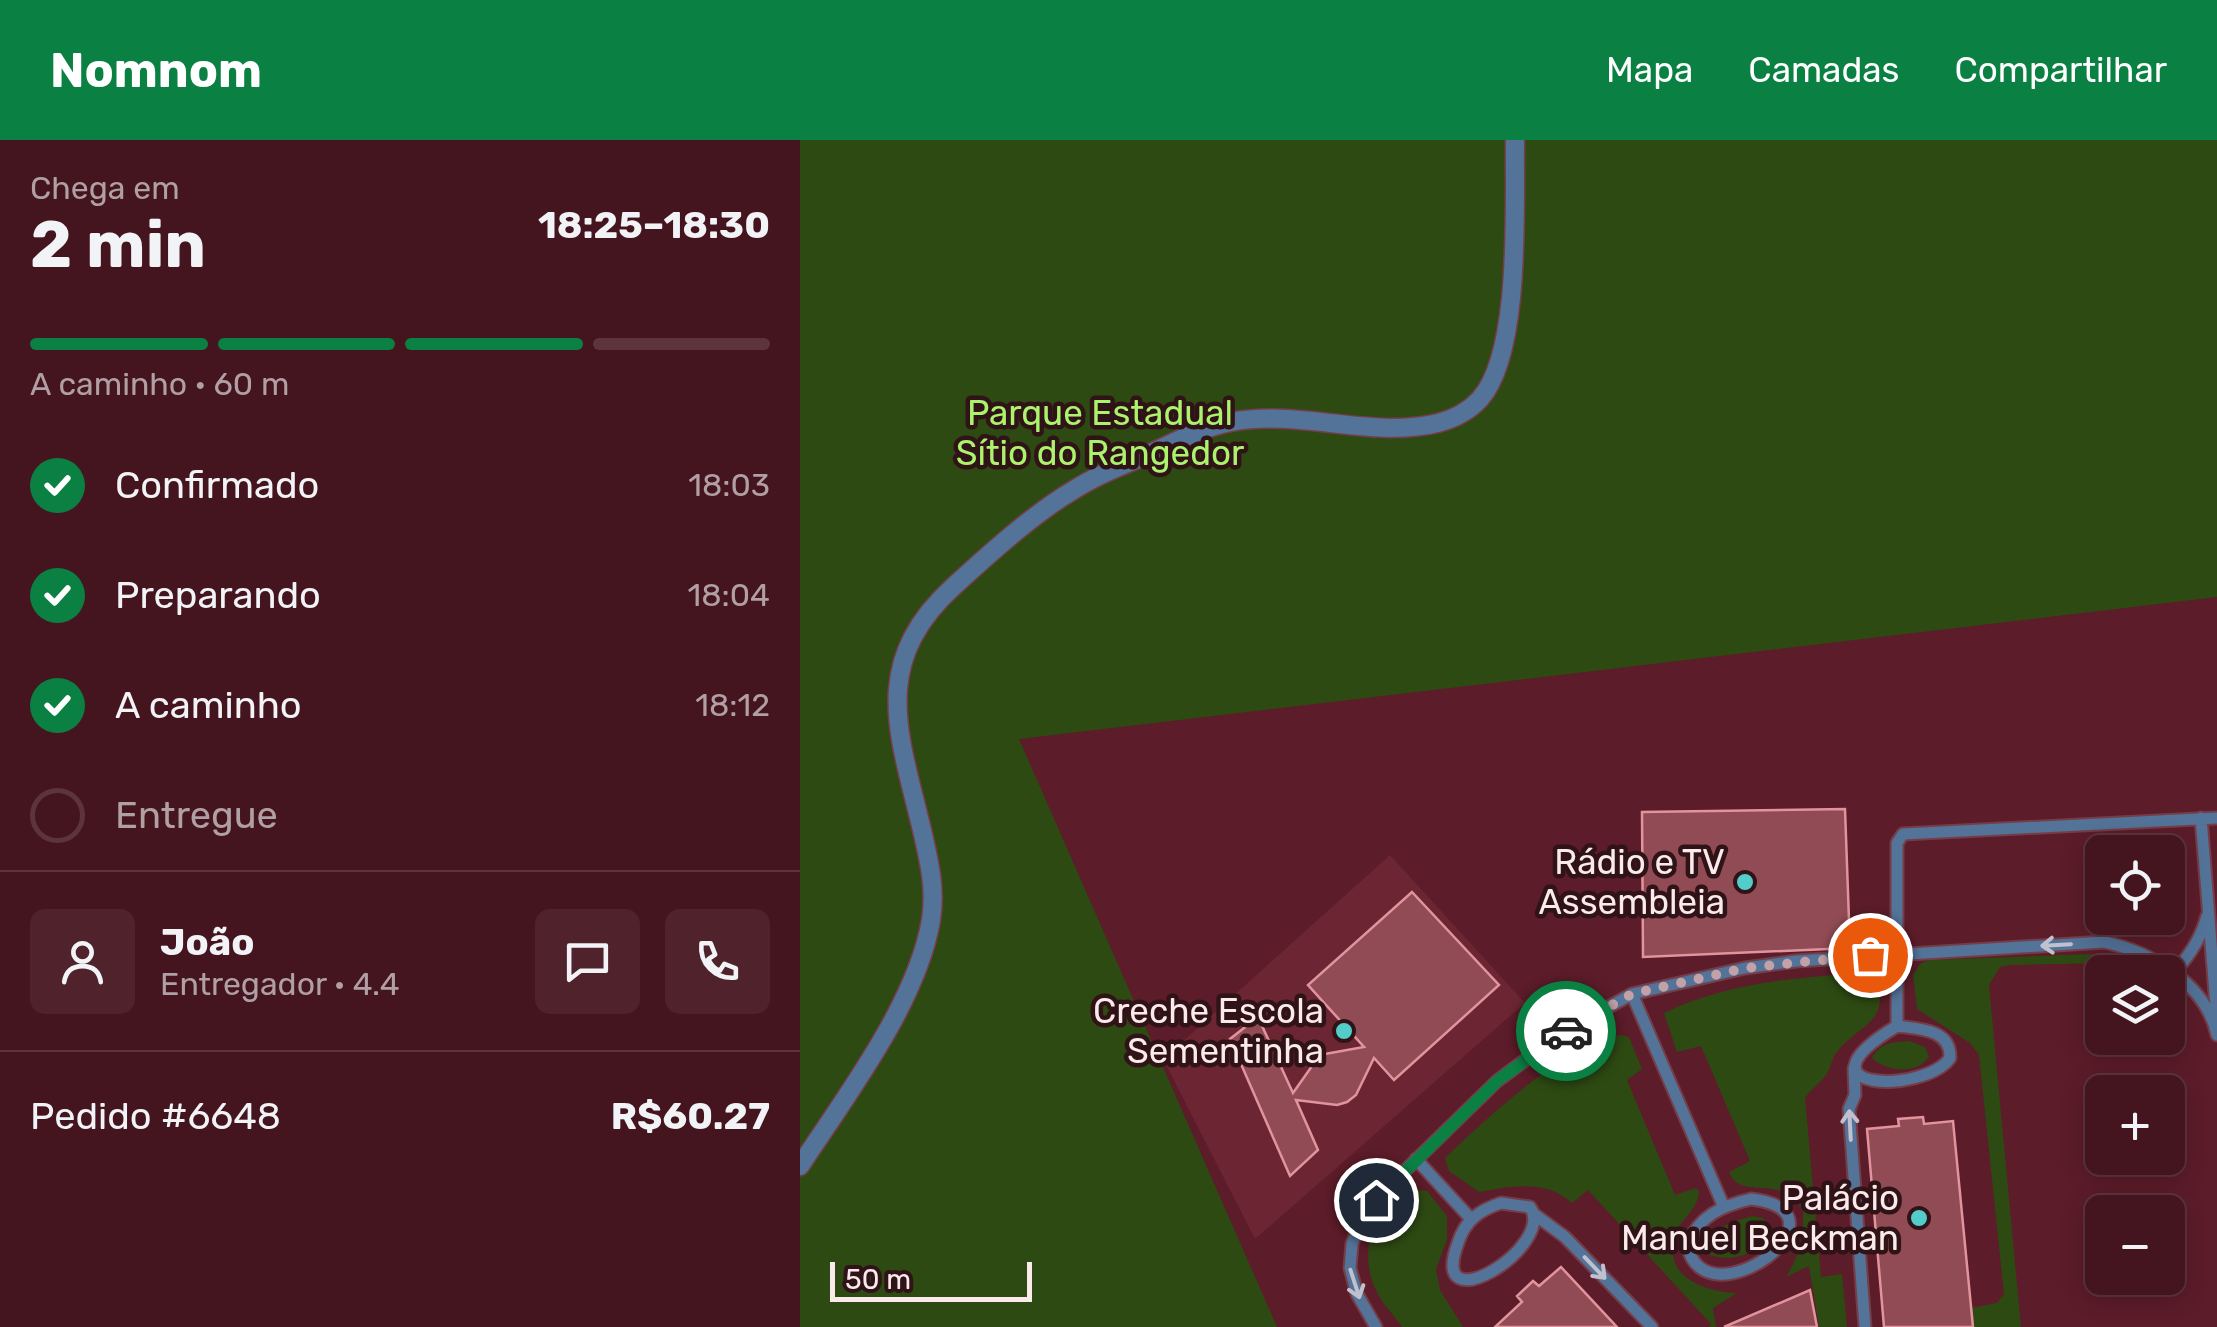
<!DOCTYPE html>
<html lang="pt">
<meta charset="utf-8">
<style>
:root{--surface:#45151f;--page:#4f222c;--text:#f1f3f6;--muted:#b09fa4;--line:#5d343d;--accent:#0b8043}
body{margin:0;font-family:Rubik,sans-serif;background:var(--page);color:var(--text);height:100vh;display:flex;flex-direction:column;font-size:38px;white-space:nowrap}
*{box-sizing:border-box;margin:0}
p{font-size:32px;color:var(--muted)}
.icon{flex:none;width:55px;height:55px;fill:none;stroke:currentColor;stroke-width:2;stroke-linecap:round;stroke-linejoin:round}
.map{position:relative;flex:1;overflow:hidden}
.drawer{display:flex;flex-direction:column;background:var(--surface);width:800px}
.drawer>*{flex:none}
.buttons{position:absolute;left:1285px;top:695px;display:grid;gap:20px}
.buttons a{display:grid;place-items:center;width:100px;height:100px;border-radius:15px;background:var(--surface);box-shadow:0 5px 25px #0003,0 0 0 2px var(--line);font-size:50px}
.scale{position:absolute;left:30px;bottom:25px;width:202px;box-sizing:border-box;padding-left:10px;border:5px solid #fbeaeb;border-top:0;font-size:28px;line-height:35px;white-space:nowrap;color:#fbeaeb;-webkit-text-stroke:8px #301317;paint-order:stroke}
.pin{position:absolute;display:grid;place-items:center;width:85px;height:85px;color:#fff;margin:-42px;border:5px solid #fff;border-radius:50%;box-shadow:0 2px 10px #0007}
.courier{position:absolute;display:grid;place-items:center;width:100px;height:100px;margin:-50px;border:8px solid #0b8043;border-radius:50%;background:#fff;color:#222;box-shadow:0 2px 12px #0007}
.overview em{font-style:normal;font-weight:700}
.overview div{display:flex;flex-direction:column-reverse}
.overview{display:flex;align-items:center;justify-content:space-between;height:170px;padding:0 30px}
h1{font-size:65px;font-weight:700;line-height:75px}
.bar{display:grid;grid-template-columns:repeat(4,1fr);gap:15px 10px;align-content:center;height:120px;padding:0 30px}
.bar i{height:12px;border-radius:8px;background:var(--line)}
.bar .current{background:var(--accent)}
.bar p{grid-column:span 4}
.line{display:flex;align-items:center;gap:25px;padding:0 30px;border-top:2px solid var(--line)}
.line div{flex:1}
.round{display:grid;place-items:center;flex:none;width:105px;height:105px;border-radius:15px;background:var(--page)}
ol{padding:0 30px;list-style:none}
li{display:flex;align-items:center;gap:30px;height:110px}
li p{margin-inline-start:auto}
li .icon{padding:10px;border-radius:50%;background:var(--accent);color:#fff;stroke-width:4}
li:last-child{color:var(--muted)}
li i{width:55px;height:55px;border:5px solid var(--line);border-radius:50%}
header{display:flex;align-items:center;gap:60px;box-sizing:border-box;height:140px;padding:0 50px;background:var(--accent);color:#fff}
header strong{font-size:48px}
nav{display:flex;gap:55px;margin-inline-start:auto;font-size:35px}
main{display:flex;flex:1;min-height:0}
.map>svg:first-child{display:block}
</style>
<header>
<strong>Nomnom</strong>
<nav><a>Mapa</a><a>Camadas</a><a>Compartilhar</a></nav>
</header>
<main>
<section class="drawer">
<div class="overview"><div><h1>2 min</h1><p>Chega em</p></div><em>18:25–18:30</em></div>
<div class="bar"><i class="current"></i><i class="current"></i><i class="current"></i><i></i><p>A caminho · 60 m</p></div>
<ol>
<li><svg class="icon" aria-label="check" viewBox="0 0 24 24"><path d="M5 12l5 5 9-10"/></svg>Confirmado<p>18:03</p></li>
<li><svg class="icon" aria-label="check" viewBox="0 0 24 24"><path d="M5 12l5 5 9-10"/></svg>Preparando<p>18:04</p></li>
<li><svg class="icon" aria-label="check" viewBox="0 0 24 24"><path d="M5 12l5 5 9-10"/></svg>A caminho<p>18:12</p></li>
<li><i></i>Entregue</li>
</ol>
<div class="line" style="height:180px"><a class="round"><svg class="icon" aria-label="person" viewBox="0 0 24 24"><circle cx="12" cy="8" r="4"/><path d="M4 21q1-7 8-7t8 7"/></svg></a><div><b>João</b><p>Entregador · 4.4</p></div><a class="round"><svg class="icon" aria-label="chat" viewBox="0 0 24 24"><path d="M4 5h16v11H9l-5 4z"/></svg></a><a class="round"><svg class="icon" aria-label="phone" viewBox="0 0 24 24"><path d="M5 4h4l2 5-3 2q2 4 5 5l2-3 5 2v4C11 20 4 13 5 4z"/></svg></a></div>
<div class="line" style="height:130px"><div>Pedido #6648</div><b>R$60.27</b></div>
</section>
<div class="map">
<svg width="1417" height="1187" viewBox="0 0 1417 1187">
<rect width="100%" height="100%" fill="#5c1c29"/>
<path fill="#6c2533" d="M590,715L725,863L455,1099L363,919Z"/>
<path fill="#2e4a13" d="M0,0H1417V457L219,599L477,1187H0Z
M1292,814L1315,818L1346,832L1312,823L1210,825L1200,827L1189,845L1221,1187H1173L1171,1168L1197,1163L1204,1154L1179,915L1170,903L1117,869L1113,835L1121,823L1130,820Z
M1066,833L1075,836C1093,883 1058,884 1036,913C1031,919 1031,929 1026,935C1020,943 1011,949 1005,958L1021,1137L1042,1134L1047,1187H1019L1009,1126L986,1137C1000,1114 1004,1096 1003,1069C997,1063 991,1055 983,1052C963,1043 938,1055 929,1032L950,1021L901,906L877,912L864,873C926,843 997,837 1066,833Z
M819,895L829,897L842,929L827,940L875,1055L896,1048L899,1052C898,1071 877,1081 873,1100C866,1139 907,1152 937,1153L913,1168L916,1187H909L911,1184L788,1050L772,1063C746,1039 712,1046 679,1052L649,1031L645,1018C685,980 765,904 819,895Z
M1109,901L1125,907L1129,917C1116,935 1087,932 1072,918C1079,903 1094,902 1109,901Z
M603,1049L627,1051L647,1076V1100L636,1129L640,1150L663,1187H602C594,1175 580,1161 575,1148C559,1111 572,1072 603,1049Z
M952,1076L963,1078L969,1087C961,1114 933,1124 908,1114C905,1089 932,1082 952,1076Z"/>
<path fill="#914b55" stroke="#e1949d" stroke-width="2.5" d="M1045,669L1050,808L843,817L842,672Z
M612,752L699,845L594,940L574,918L556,955L547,962L537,965L496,960L518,1010L490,1036L430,899L458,877L493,953L517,919L525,914L564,907L508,845Z
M1123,977L1124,984L1153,981L1173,1187H1084L1067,989L1099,986L1098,979Z
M761,1127L817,1187H695L722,1162L717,1156L733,1141L739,1146Z
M1010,1150L1017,1187H924Z"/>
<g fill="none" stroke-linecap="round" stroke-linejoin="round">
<defs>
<path id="service" d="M1401,678L1417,878
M1368,827L1376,830C1391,814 1401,798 1407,776
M832,854L923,1065
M1097,886V703L1103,694L1417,678
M1097,886C1120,889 1151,889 1150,918C1125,954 987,952 1097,886Z
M1054,928L1055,955L1049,969L1065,1187
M616,1019L671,1079
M951,1059C1060,1072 905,1187 887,1105C899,1076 921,1066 951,1059Z
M701,1063L730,1067C757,1106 626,1187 658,1103C665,1080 680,1070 701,1063Z
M734,1074L765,1097L852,1187
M576,1187L557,1154L550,1128L552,1104L561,1080L576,1059L697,941L760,894L832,854L945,828L996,821L1304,802C1352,812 1406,844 1417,895"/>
<path id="pedestrian" d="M0,1026C46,956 117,863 131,780C136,748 129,721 122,690C99,594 69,523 154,446C188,415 233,374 272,351C295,336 321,326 347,315C374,302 401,288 431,282C483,272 537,287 590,288C622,288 657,284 680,259C722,212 714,63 715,0"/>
</defs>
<use href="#service" stroke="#753d48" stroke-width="15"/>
<use href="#pedestrian" stroke="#753d48" stroke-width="21"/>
<use href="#service" stroke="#537398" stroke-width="11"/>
<use href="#pedestrian" stroke="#537398" stroke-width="18"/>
</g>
<defs><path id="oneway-shaft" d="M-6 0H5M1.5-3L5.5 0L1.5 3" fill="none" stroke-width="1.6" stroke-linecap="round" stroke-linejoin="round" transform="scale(2.5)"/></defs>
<g stroke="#c0c0ce">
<use href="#oneway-shaft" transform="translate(1256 805) rotate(177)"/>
<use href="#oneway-shaft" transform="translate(1050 985) rotate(-93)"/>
<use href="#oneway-shaft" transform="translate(795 1128) rotate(46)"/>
<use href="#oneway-shaft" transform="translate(555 1144) rotate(72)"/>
</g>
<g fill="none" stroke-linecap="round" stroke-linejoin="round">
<path stroke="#c3a2a7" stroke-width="10" stroke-dasharray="0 18" d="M766,891L832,854L946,828L1070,815"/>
<path stroke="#0b8043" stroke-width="12" d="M576,1060L697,941L766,891"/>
</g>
<g fill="#53cdc9" stroke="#301317" stroke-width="4">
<circle cx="945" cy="742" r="10"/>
<circle cx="544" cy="891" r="10"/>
<circle cx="1119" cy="1078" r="10"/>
</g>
<g text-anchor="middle" stroke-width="9" stroke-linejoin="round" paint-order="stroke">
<g font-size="35" fill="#acf36d" stroke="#301317">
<text x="300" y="285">Parque Estadual<tspan x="300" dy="40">Sítio do Rangedor</tspan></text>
</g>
<g font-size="35" fill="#fbeaeb" stroke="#301317" text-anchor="end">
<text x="925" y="734">Rádio e TV<tspan x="925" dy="40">Assembleia</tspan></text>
<text x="524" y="883">Creche Escola<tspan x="524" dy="40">Sementinha</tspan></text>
<text x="1099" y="1070">Palácio<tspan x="1099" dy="40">Manuel Beckman</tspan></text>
</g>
</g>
</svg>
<div class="buttons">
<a><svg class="icon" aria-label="locate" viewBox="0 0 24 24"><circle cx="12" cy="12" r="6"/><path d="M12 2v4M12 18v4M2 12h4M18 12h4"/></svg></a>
<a><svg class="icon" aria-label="layers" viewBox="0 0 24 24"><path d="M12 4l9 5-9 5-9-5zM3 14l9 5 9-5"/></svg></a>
<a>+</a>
<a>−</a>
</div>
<div class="scale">50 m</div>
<div class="pin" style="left:1070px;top:815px;background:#ea580c"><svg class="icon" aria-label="bag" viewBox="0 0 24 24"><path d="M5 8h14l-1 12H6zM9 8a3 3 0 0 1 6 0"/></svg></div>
<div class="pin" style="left:576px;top:1060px;background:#1f2937"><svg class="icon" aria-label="home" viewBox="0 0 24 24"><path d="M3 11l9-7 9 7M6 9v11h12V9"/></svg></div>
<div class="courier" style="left:766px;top:891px"><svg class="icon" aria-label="car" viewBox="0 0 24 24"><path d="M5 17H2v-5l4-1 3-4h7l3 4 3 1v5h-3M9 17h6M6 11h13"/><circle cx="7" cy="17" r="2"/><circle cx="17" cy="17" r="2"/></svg></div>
</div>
</main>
